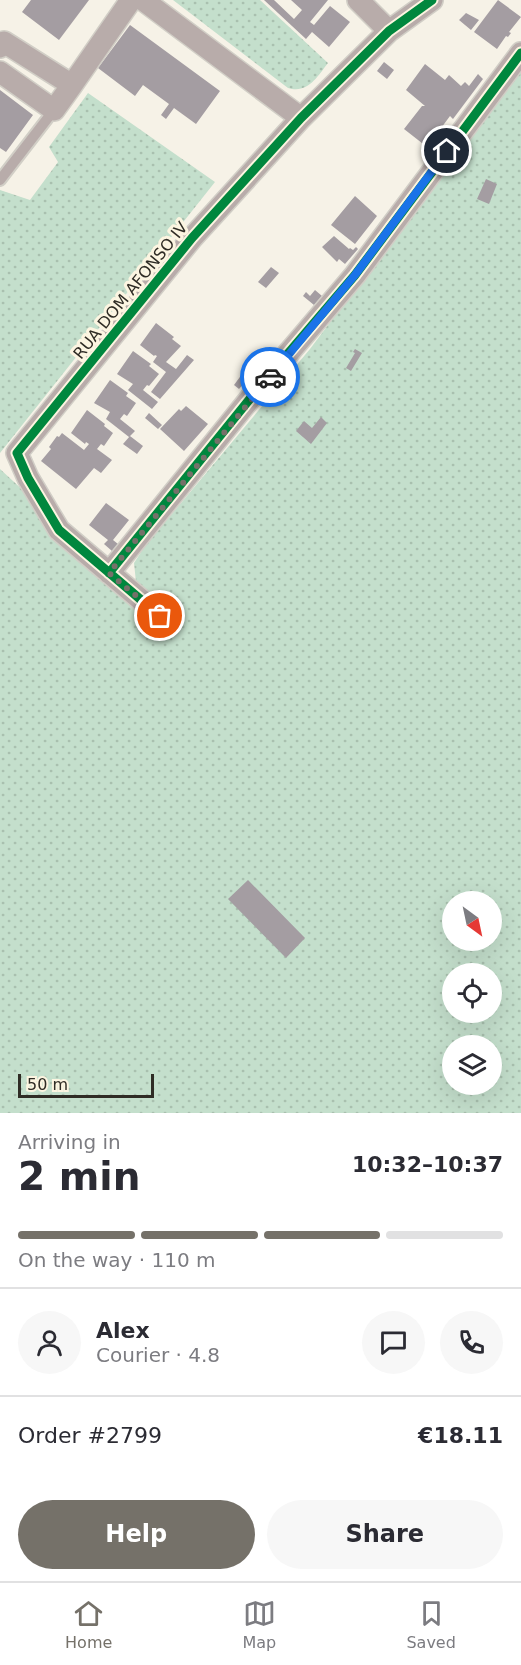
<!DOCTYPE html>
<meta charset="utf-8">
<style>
:root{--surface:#fff;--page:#f7f7f7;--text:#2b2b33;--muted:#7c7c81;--line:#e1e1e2;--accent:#757169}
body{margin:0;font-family:"DejaVu Sans",sans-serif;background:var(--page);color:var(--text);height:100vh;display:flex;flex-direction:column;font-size:22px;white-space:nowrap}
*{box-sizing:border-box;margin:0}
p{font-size:20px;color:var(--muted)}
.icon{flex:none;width:33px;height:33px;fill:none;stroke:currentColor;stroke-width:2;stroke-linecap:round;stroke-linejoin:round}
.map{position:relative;height:1113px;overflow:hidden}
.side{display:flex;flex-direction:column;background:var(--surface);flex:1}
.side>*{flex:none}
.needle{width:39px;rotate:147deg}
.controls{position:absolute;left:442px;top:891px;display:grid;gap:12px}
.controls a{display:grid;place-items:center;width:60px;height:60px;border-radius:50%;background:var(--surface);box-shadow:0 6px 24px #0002;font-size:30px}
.scale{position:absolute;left:18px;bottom:15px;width:136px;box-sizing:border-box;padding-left:6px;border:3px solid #2f2c25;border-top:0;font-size:16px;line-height:21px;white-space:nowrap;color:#2f2c25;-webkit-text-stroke:4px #fcf5e1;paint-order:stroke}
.pin{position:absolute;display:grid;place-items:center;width:51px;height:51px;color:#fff;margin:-26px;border:3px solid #fff;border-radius:50%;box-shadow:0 2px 6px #0007}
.courier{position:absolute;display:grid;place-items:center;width:60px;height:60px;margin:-30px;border:4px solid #1a73e8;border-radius:50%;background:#fff;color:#222;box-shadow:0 2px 8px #0007}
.headline em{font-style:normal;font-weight:600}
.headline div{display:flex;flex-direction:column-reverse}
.headline{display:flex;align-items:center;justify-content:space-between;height:102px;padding:0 18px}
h1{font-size:39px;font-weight:600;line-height:45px}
.bar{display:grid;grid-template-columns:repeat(4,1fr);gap:9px 6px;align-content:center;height:72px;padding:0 18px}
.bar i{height:8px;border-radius:4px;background:var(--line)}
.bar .on{background:var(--accent)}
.bar p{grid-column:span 4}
.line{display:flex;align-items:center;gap:15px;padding:0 18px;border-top:2px solid var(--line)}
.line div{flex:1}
.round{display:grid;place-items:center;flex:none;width:63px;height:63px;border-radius:32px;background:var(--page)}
.button{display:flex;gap:12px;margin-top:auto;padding:12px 18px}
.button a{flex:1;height:69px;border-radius:36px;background:var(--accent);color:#fff;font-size:24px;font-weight:600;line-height:69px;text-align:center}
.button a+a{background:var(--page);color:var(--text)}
.menu{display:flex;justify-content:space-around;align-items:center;height:84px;border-top:2px solid var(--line);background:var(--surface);font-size:16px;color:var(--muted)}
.menu a{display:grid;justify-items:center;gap:3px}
.menu .on{color:var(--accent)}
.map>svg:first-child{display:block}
</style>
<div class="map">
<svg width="521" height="1113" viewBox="0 0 521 1113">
<defs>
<pattern id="grass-dots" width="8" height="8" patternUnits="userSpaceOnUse" patternTransform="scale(1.5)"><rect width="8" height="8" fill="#c4dfcc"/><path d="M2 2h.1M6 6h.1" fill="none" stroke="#a9c0af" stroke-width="1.8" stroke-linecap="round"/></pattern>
</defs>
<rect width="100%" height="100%" fill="#f6f2e7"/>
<path fill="url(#grass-dots)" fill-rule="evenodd" d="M173,0H260L328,63C317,77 308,94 288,88Z
M521,68V1113H0V469L130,589L136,582L134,563L145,546L310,349ZM453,902H492V940H453ZM453,974H492V1012H453ZM453,1046H492V1084H453Z
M88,93L215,182L0,453V190L30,200L58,162L49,147Z"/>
<path fill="#a49da2" d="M31,0H89L59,40L22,12Z
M264,0H274L294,19L302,10L291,0H328L310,22L314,25L330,6L350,22L329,47L312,32L306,39Z
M498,0L521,17L509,32L511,33L508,37L506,36L497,49L474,32Z
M466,13L479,20L471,30L459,20Z
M130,25L220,91L196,124L174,108L166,119L161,115L169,104L143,85L135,96L98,68Z
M384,62L394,70L387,79L377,71Z
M425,64L445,80L449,75L461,86L465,82L469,86L478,74L483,79L453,119L450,116L427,147L404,129L422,106H425L406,90Z
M0,90L33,115L6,152L0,148Z
M486,179L497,184L489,204L477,199Z
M355,196L377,216L355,244L331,225Z
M334,236L349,249L350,248L353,250L356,247L358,249L345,264L339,259L337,262L322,247Z
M271,267L279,273L266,288L258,282Z
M315,290L322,296L314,305L303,296L306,292L310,296Z
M156,323L174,337L172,339L181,346L166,362L176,369L187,355L194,360L160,399L151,392L166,372L153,362L157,356L155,355L154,356L140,345Z
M355,349L362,353L351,371L346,368L355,353L353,352Z
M133,351L151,364L149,366L159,374L149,386L147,385L143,390L158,402L152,409L128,390L133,384L117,374Z
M248,366L254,372L239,389L234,385Z
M110,380L128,393L126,396L136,403L127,416L124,414L120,419L135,431L129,437L106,419L110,412L94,403Z
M186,406L208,424L184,451L160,429L179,409L181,411Z
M87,410L105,424L104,426L113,433L104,446L101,444L97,449L112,460L101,473L94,468L76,489L41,461L51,449L49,447L57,436L59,437L62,433L84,450L89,444L86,442L85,444L71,433Z
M149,413L162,425L158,429L145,418Z
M321,417L327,423L311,444L296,431L304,421L312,428Z
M130,436L143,446L137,454L123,444Z
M106,503L129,520L113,540L118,544L112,551L104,544L108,540L89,525Z
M248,880L305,938L286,958L228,899Z"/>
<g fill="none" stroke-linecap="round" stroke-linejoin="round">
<defs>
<path id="service" d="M0,180L54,110"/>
<path id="minor" d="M143,0L301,118
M358,0L389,31
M0,47L4,42L72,85L131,0
M0,72L54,110L72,85
M109,573L257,390L355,275L521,53
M160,616L59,530L28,478L17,453L192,238L301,118L389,31L432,0"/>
</defs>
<use href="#service" stroke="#d1cec6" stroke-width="14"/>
<use href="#minor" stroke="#d1cec6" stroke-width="24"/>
<use href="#service" stroke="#b8acaa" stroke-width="10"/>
<use href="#minor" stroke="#b8acaa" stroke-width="21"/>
<defs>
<path id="cycleway" d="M109,573L257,390L355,275L521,53
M160,616L59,530L28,478L17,453L192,238L301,118L389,31L432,0"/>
</defs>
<use href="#cycleway" stroke="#fcf5e1" stroke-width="13"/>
<use href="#cycleway" stroke="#00873e" stroke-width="9"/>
</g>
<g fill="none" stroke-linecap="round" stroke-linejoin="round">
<path stroke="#757169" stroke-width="6" stroke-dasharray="0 10.8" d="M160,616L109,573L270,377"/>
<path stroke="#1a73e8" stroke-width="8" d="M270,377L355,275L447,151"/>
</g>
<g text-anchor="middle" stroke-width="6" stroke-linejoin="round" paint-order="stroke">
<g font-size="16" fill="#2f2c25" stroke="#fcf5e1">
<text transform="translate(130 290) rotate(-51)" y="6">RUA DOM AFONSO IV</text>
</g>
</g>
</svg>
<div class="controls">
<a><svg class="needle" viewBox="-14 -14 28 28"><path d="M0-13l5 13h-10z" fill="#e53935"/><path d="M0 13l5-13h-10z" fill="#7c7c81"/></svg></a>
<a><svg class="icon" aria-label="locate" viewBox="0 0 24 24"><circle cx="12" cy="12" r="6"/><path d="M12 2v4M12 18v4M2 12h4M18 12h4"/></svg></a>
<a><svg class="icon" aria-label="layers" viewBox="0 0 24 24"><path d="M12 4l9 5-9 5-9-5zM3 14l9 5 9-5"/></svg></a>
</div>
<div class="scale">50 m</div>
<div class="pin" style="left:160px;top:616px;background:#ea580c"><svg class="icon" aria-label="bag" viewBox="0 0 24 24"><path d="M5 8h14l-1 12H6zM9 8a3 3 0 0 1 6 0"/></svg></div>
<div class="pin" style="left:447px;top:151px;background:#1f2937"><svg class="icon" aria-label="home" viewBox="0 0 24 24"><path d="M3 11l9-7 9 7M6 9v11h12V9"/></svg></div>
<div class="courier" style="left:270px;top:377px"><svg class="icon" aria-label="car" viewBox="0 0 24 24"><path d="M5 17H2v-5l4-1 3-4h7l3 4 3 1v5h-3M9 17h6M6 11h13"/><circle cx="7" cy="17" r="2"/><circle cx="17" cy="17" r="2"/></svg></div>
</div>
<section class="side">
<div class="headline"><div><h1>2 min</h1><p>Arriving in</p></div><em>10:32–10:37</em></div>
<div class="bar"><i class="on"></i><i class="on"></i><i class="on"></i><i></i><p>On the way · 110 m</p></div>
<div class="line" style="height:108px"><a class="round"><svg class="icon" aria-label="person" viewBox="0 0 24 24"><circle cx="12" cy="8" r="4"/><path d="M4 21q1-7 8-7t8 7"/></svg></a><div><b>Alex</b><p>Courier · 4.8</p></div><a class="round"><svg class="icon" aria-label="chat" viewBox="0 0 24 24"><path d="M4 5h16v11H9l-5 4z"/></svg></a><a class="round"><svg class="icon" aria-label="phone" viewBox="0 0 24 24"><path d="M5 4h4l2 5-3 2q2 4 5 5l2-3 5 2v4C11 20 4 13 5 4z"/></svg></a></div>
<div class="line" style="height:78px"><div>Order #2799</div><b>€18.11</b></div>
<div class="button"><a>Help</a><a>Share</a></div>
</section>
<nav class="menu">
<a class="on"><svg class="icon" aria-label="home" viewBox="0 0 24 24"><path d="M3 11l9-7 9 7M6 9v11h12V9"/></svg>Home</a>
<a><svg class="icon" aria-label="map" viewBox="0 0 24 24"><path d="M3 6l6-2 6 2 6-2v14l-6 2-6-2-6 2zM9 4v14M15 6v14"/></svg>Map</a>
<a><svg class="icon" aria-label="saved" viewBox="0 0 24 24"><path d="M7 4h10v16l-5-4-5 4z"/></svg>Saved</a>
</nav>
